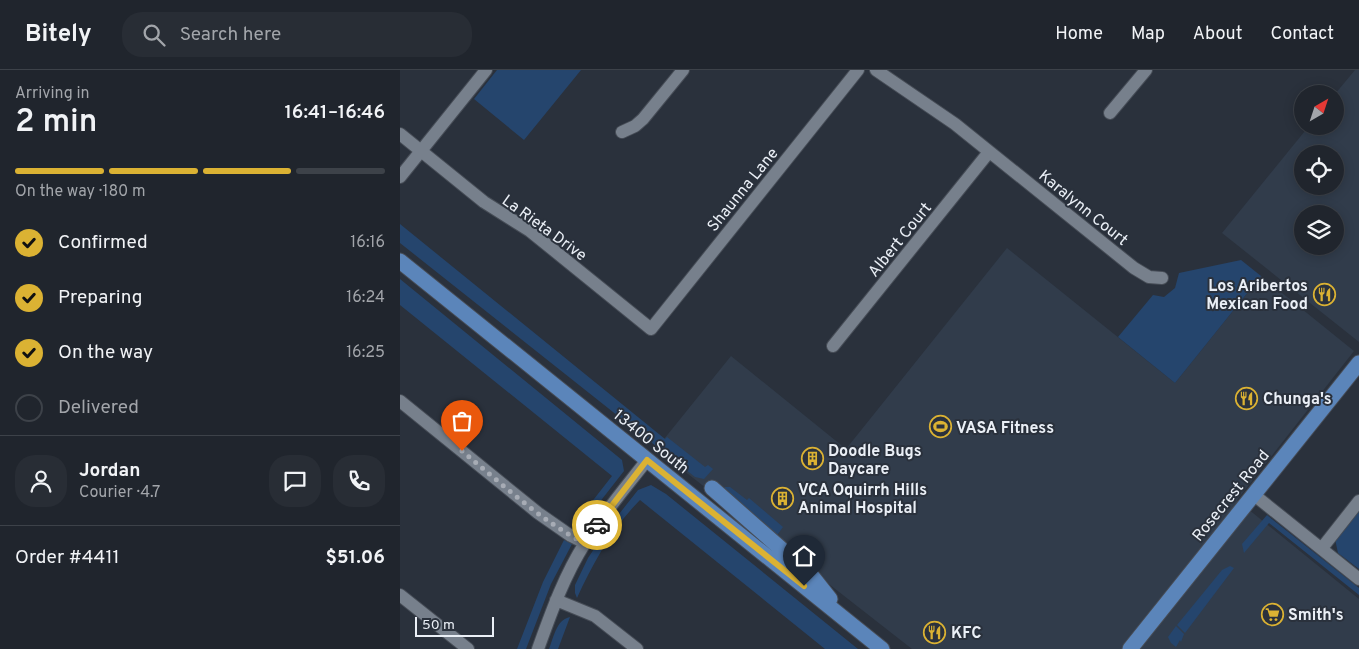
<!DOCTYPE html>
<meta charset="utf-8">
<style>
:root{--surface:#20252d;--page:#282d35;--text:#f1f3f6;--muted:#a2a5aa;--line:#3d4249;--accent:#dbb233}
body{margin:0;font-family:Overpass,sans-serif;background:var(--page);color:var(--text);height:100vh;display:flex;flex-direction:column;font-size:19px;white-space:nowrap}
*{box-sizing:border-box;margin:0}
p{font-size:16px;color:var(--muted)}
.icon{flex:none;width:28px;height:28px;fill:none;stroke:currentColor;stroke-width:2;stroke-linecap:round;stroke-linejoin:round}
.map{position:relative;flex:1;overflow:hidden}
.drawer{display:flex;flex-direction:column;background:var(--surface);width:400px}
.drawer>*{flex:none}
.needle{width:32px;rotate:39deg}
.tools{position:absolute;left:894px;top:15px;display:grid;gap:10px}
.tools a{display:grid;place-items:center;width:50px;height:50px;border-radius:50%;background:var(--surface);box-shadow:0 2px 12px #0003,0 0 0 1px var(--line);font-size:25px}
.scale{position:absolute;left:15px;bottom:12px;width:79px;box-sizing:border-box;padding-left:5px;border:2px solid #eaeff6;border-top:0;font-size:14px;line-height:18px;white-space:nowrap;color:#eaeff6;-webkit-text-stroke:4px #2a313c;paint-order:stroke}
.pin{position:absolute;display:grid;place-items:center;width:42px;height:42px;color:#fff;margin:-51px -21px;border-radius:50% 50% 50% 0;rotate:-45deg;box-shadow:0 0 5px #0007}
.pin .icon{rotate:45deg}
.courier{position:absolute;display:grid;place-items:center;width:50px;height:50px;margin:-25px;border:4px solid #dbb233;border-radius:50%;background:#fff;color:#222;box-shadow:0 1px 6px #0007}
.summary em{font-style:normal;font-weight:600}
.summary div{display:flex;flex-direction:column-reverse}
.summary{display:flex;align-items:center;justify-content:space-between;height:85px;padding:0 15px}
h1{font-size:32px;font-weight:600;line-height:38px}
.bar{display:grid;grid-template-columns:repeat(4,1fr);gap:8px 5px;align-content:center;height:60px;padding:0 15px}
.bar i{height:6px;border-radius:4px;background:var(--line)}
.bar .selected{background:var(--accent)}
.bar p{grid-column:span 4}
.line{display:flex;align-items:center;gap:12px;padding:0 15px;border-top:1px solid var(--line)}
.line div{flex:1}
.round{display:grid;place-items:center;flex:none;width:52px;height:52px;border-radius:20px;background:var(--page)}
ol{padding:0 15px;list-style:none}
li{display:flex;align-items:center;gap:15px;height:55px}
li p{margin-inline-start:auto}
li .icon{padding:5px;border-radius:50%;background:var(--accent);color:#111;stroke-width:4}
li:last-child{color:var(--muted)}
li i{width:28px;height:28px;border:2px solid var(--line);border-radius:50%}
header{display:flex;align-items:center;gap:30px;box-sizing:border-box;height:70px;padding:0 25px;background:var(--surface);border-bottom:1px solid var(--line)}
header strong{font-size:24px}
nav{display:flex;gap:28px;margin-inline-start:auto;font-size:18px}
.search{width:350px;height:45px;background:var(--page);display:flex;align-items:center;gap:12px;box-sizing:border-box;padding:0 18px;border-radius:20px;color:var(--muted);font-size:19px}
main{display:flex;flex:1;min-height:0}
.map>svg:first-child{display:block}
</style>
<header>
<strong>Bitely</strong>
<div class="search"><svg class="icon" aria-label="search" viewBox="0 0 24 24"><circle cx="10" cy="10" r="6"/><path d="M15 15l6 6"/></svg>Search here</div>
<nav><a>Home</a><a>Map</a><a>About</a><a>Contact</a></nav>
</header>
<main>
<section class="drawer">
<div class="summary"><div><h1>2 min</h1><p>Arriving in</p></div><em>16:41–16:46</em></div>
<div class="bar"><i class="selected"></i><i class="selected"></i><i class="selected"></i><i></i><p>On the way · 180 m</p></div>
<ol>
<li><svg class="icon" aria-label="check" viewBox="0 0 24 24"><path d="M5 12l5 5 9-10"/></svg>Confirmed<p>16:16</p></li>
<li><svg class="icon" aria-label="check" viewBox="0 0 24 24"><path d="M5 12l5 5 9-10"/></svg>Preparing<p>16:24</p></li>
<li><svg class="icon" aria-label="check" viewBox="0 0 24 24"><path d="M5 12l5 5 9-10"/></svg>On the way<p>16:25</p></li>
<li><i></i>Delivered</li>
</ol>
<div class="line" style="height:90px"><a class="round"><svg class="icon" aria-label="person" viewBox="0 0 24 24"><circle cx="12" cy="8" r="4"/><path d="M4 21q1-7 8-7t8 7"/></svg></a><div><b>Jordan</b><p>Courier · 4.7</p></div><a class="round"><svg class="icon" aria-label="chat" viewBox="0 0 24 24"><path d="M4 5h16v11H9l-5 4z"/></svg></a><a class="round"><svg class="icon" aria-label="phone" viewBox="0 0 24 24"><path d="M5 4h4l2 5-3 2q2 4 5 5l2-3 5 2v4C11 20 4 13 5 4z"/></svg></a></div>
<div class="line" style="height:65px"><div>Order #4411</div><b>$51.06</b></div>
</section>
<div class="map">
<svg width="959" height="579" viewBox="0 0 959 579">
<rect width="100%" height="100%" fill="#2a313c"/>
<path fill="#313c4b" fill-rule="evenodd" d="M955,0H959V272L822,163L909,56H935V24ZM902,84H935V116H902ZM902,144H935V176H902Z
M607,178L775,313L861,206L954,281L837,430L959,529V579H512L256,379L331,286L446,379Z"/>
<path fill="#25456d" d="M97,0H181L124,70L74,29Z
M0,154L265,369L267,367L305,397L308,395L313,399L304,409L295,407L0,173Z
M841,190L861,206L775,313L718,267L753,225L764,227L775,218L779,203Z
M0,209L222,390L224,401L181,456L176,452L212,406L0,235Z
M251,415L266,424L458,579H425L240,430C213,457 193,493 177,528L175,523V515L188,488L208,458L238,420Z
M325,417H330L347,430L349,428L383,457L375,468L321,422Z
M959,439V499L938,483L935,469Z
M867,445L959,518V525L869,453L844,483L842,474Z
M164,470L172,474L151,514L126,579H117L143,512Z
M830,496L834,498L785,563L777,555L822,500Z
M170,547L158,579H149C154,567 156,550 170,547Z
M776,556L784,564L781,572L780,570L776,577L771,573L768,567Z"/>
<g fill="none" stroke-linecap="round" stroke-linejoin="round">
<defs>
<path id="minor" d="M476,0L555,54L734,198L749,207L762,208
M710,43L746,0
M222,62L235,56L243,49L283,0
M0,64L84,132L130,161L251,259L458,0
M0,107L86,0
M433,276L589,82
M0,331L138,443L171,466L185,473
M853,424L959,509
M922,478L959,431
M0,525L68,579
M156,530L195,546L237,579
M138,579C151,543 164,506 185,473C203,444 226,417 247,390"/>
<path id="major" d="M0,191L482,579
M312,418L411,505L430,529
M730,579L959,293"/>
</defs>
<use href="#minor" stroke="#464c56" stroke-width="14"/>
<use href="#major" stroke="#464c56" stroke-width="17"/>
<use href="#minor" stroke="#77808c" stroke-width="12"/>
<use href="#major" stroke="#5b85ba" stroke-width="15"/>
</g>
<g fill="none" stroke-linecap="round" stroke-linejoin="round">
<path stroke="#a7acb5" stroke-width="5" stroke-dasharray="0 9" d="M62,381C101,413 140,450 184,473L197,455"/>
<path stroke="#dbb233" stroke-width="6" d="M197,455L247,390L404,516"/>
</g>
<defs>
<symbol id="restaurant-ring" viewBox="-11 -11 22 22"><circle r="9.5" fill="#2a313c" stroke="#dbb233" stroke-width="1.5"/><path d="M-5-6h1v4h1v-4h1v4h1v-4h1v5L-1.5 .5V6h-2V.5L-5-1ZM5-6V6H3V1.5H1.5Q1.5-4 5-6Z" fill="#dbb233"/></symbol>
<symbol id="stadium-ring" viewBox="-11 -11 22 22"><circle r="9.5" fill="#2a313c" stroke="#dbb233" stroke-width="1.5"/><path d="M0-5a6.5 5 0 1 0 0 10a6.5 5 0 1 0 0-10ZM-3.5-1.8h7v3.6h-7Z" fill="#dbb233"/></symbol>
<symbol id="building-ring" viewBox="-11 -11 22 22"><circle r="9.5" fill="#2a313c" stroke="#dbb233" stroke-width="1.5"/><path d="M-4-6H4V6H1V3H-1V6H-4ZM-2.5-4.3h1.7v1.8h-1.7ZM.8-4.3h1.7v1.8H.8ZM-2.5-1h1.7V.8h-1.7ZM.8-1h1.7V.8H.8Z" fill="#dbb233"/></symbol>
<symbol id="supermarket-ring" viewBox="-11 -11 22 22"><circle r="9.5" fill="#2a313c" stroke="#dbb233" stroke-width="1.5"/><path d="M-6-5.5h2.5l.6 2H6L4.5 2H-2.5L-4.4-4H-6ZM-1.5 3.2a1.3 1.3 0 1 0 .1 0ZM3 3.2a1.3 1.3 0 1 0 .1 0Z" fill="#dbb233"/></symbol>
</defs>
<g fill-rule="evenodd">
<use href="#restaurant-ring" x="912" y="212" width="25" height="25"/>
<use href="#restaurant-ring" x="834" y="316" width="25" height="25"/>
<use href="#stadium-ring" x="528" y="344" width="25" height="25"/>
<use href="#building-ring" x="400" y="376" width="25" height="25"/>
<use href="#building-ring" x="370" y="416" width="25" height="25"/>
<use href="#supermarket-ring" x="860" y="532" width="25" height="25"/>
<use href="#restaurant-ring" x="522" y="550" width="25" height="25"/>
</g>
<g text-anchor="middle" stroke-width="4" stroke-linejoin="round" paint-order="stroke">
<g font-size="16" fill="#eaeff6" stroke="#2a313c">
<text transform="translate(342 119) rotate(-51)" y="6">Shaunna Lane</text>
<text transform="translate(684 137) rotate(39)" y="6">Karalynn Court</text>
<text transform="translate(145 157) rotate(36)" y="6">La Rieta Drive</text>
<text transform="translate(499 169) rotate(-51)" y="6">Albert Court</text>
<text transform="translate(252 371) rotate(39)" y="6">13400 South</text>
<text transform="translate(830 425) rotate(-51)" y="6">Rosecrest Road</text>
</g>
<g font-size="16" font-weight="bold" fill="#eaeff6" stroke="#2a313c" text-anchor="start">
<text x="908" y="221" text-anchor="end">Los Aribertos<tspan x="908" dy="18">Mexican Food</tspan></text>
<text x="863" y="334">Chunga's</text>
<text x="556" y="363">VASA Fitness</text>
<text x="428" y="386">Doodle Bugs<tspan x="428" dy="18">Daycare</tspan></text>
<text x="398" y="425">VCA Oquirrh Hills<tspan x="398" dy="18">Animal Hospital</tspan></text>
<text x="888" y="550">Smith's</text>
<text x="551" y="568">KFC</text>
</g>
</g>
</svg>
<div class="tools">
<a><svg class="needle" viewBox="-14 -14 28 28"><path d="M0-13l5 13h-10z" fill="#e53935"/><path d="M0 13l5-13h-10z" fill="#a2a5aa"/></svg></a>
<a><svg class="icon" aria-label="locate" viewBox="0 0 24 24"><circle cx="12" cy="12" r="6"/><path d="M12 2v4M12 18v4M2 12h4M18 12h4"/></svg></a>
<a><svg class="icon" aria-label="layers" viewBox="0 0 24 24"><path d="M12 4l9 5-9 5-9-5zM3 14l9 5 9-5"/></svg></a>
</div>
<div class="scale">50 m</div>
<div class="pin" style="left:62px;top:381px;background:#ea580c"><svg class="icon" aria-label="bag" viewBox="0 0 24 24"><path d="M5 8h14l-1 12H6zM9 8a3 3 0 0 1 6 0"/></svg></div>
<div class="pin" style="left:404px;top:516px;background:#1f2937"><svg class="icon" aria-label="home" viewBox="0 0 24 24"><path d="M3 11l9-7 9 7M6 9v11h12V9"/></svg></div>
<div class="courier" style="left:197px;top:455px"><svg class="icon" aria-label="car" viewBox="0 0 24 24"><path d="M5 17H2v-5l4-1 3-4h7l3 4 3 1v5h-3M9 17h6M6 11h13"/><circle cx="7" cy="17" r="2"/><circle cx="17" cy="17" r="2"/></svg></div>
</div>
</main>
